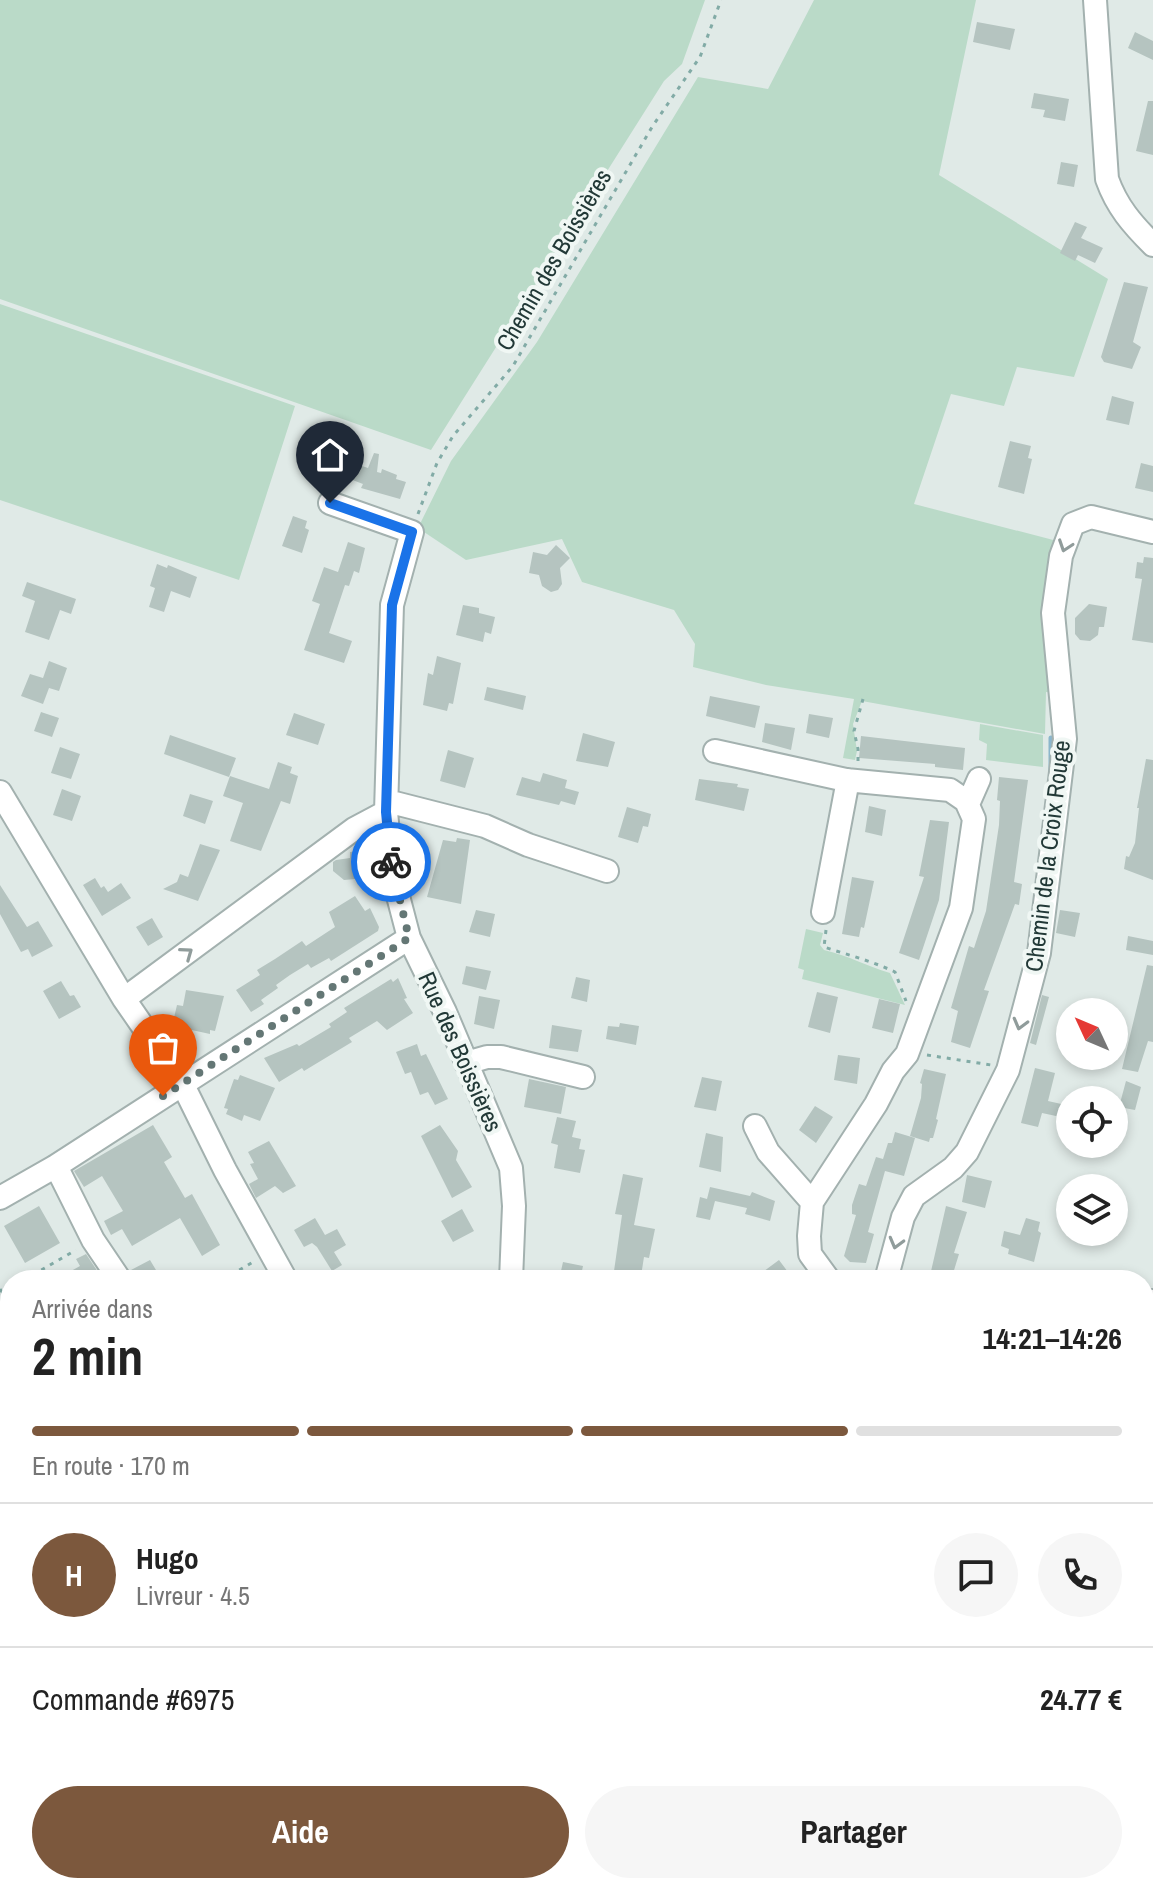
<!DOCTYPE html>
<html lang="fr">
<meta charset="utf-8">
<style>
:root{--surface:#fff;--page:#f6f6f6;--text:#222;--muted:#767676;--line:#e0e0e0;--accent:#7c583d}
body{margin:0;font-family:"Archivo Narrow",sans-serif;background:var(--page);color:var(--text);height:100vh;display:flex;flex-direction:column;font-size:30px;white-space:nowrap}
*{box-sizing:border-box;margin:0}
p{font-size:26px;color:var(--muted)}
.icon{flex:none;width:44px;height:44px;fill:none;stroke:currentColor;stroke-width:2;stroke-linecap:round;stroke-linejoin:round}
.map{position:relative;flex:1;overflow:hidden}
.sheet{position:absolute;left:0px;top:1270px;width:1154px;height:624px;display:flex;flex-direction:column;background:var(--surface);border-radius:32px 32px 0 0;box-shadow:0 4px 12px #0003}
.sheet>*{flex:none}
.needle{width:52px;rotate:314deg}
.tools{position:absolute;left:1056px;top:998px;display:grid;gap:16px}
.tools a{display:grid;place-items:center;width:72px;height:72px;border-radius:50%;background:var(--surface);box-shadow:0 4px 12px #0003;font-size:40px}
.pin{position:absolute;display:grid;place-items:center;width:68px;height:68px;color:#fff;margin:-82px -34px;border-radius:50% 50% 50% 0;rotate:-45deg;box-shadow:0 0 8px #0007}
.pin .icon{rotate:45deg}
.courier{position:absolute;display:grid;place-items:center;width:80px;height:80px;margin:-40px;border:6px solid #1a73e8;border-radius:50%;background:#fff;color:#222;box-shadow:0 2px 10px #0007}
.summary em{font-style:normal;font-weight:800}
.summary div{display:flex;flex-direction:column-reverse}
.summary{display:flex;align-items:center;justify-content:space-between;height:136px;padding:0 32px}
h1{font-size:52px;font-weight:800;line-height:60px}
.bar{display:grid;grid-template-columns:repeat(4,1fr);gap:12px 8px;align-content:center;height:96px;padding:0 32px}
.bar i{height:10px;border-radius:6px;background:var(--line)}
.bar .selected{background:var(--accent)}
.bar p{grid-column:span 4}
.line{display:flex;align-items:center;gap:20px;padding:0 32px;border-top:2px solid var(--line)}
.line div{flex:1}
.round{display:grid;place-items:center;flex:none;width:84px;height:84px;border-radius:42px;background:var(--page)}
.button{display:flex;gap:16px;margin-top:auto;padding:16px 32px}
.button a{flex:1;height:92px;border-radius:48px;background:var(--accent);color:#fff;font-size:32px;font-weight:800;line-height:92px;text-align:center}
.button a+a{background:var(--page);color:var(--text)}
.map>svg:first-child{display:block}
</style>
<div class="map">
<svg width="1153" height="1894" viewBox="0 0 1153 1894">
<rect width="100%" height="100%" fill="#e0eae7"/>
<path fill="#badac8" d="M0,0H705L682,64L664,81L431,450L0,299Z
M814,0H976L939,175L1108,279L1074,377L1017,367L1004,406L951,394L914,504L1061,542L1056,693L1046,692L1045,734L862,701L853,724L857,751L855,760L843,758L854,699L766,685L693,667L695,644L674,610L582,582L562,539L466,560L418,528L451,461L537,342L698,77L768,89Z
M0,304L295,406L239,580L0,500Z
M980,724L1043,735V767L986,760L987,744L979,740Z
M806,929L823,933L820,945L824,950C850,956 866,966 890,973L905,1005L802,979L804,970L798,968Z
M927,1884H1035L1032,1894H926Z"/>
<path fill="#8bb6cc" d="M1153,1550V1634L1144,1641V1570Z"/>
<g fill="none" stroke-linecap="round" stroke-linejoin="round">
<path stroke="#8bb6cc" stroke-width="5" d="M1051,770V738"/>
</g>
<path fill="#b5c4c0" d="M977,22L1015,29L1010,50L973,42Z
M1135,32L1153,41V60L1128,48Z
M1034,93L1069,99L1065,121L1043,117L1045,110L1031,108Z
M1148,101H1153V155L1136,151Z
M1061,162L1078,165L1074,187L1057,184Z
M1075,222L1087,227L1081,238L1103,248L1095,263L1078,255L1075,261L1060,253Z
M1124,282L1148,287L1133,342L1141,347L1132,369L1104,362L1101,357Z
M1112,396L1134,402L1129,425L1106,420Z
M334,441L351,447L347,461L368,468L374,453L379,454L377,472L381,473L382,469L397,475L396,479L406,482L400,499L361,488L363,484L329,471V474L313,469L321,446L331,450Z
M1010,441L1031,446L1028,458L1032,459L1024,494L998,487Z
M1141,463L1153,466V492L1135,488Z
M293,516L307,521L305,528L309,530L302,553L282,546Z
M348,542L365,548L359,573L354,571L349,586L345,585L329,633L352,641L344,663L304,650L320,604L312,601L324,567L338,572Z
M556,545L570,558L560,568L562,584L558,590L551,592L542,586L539,575L529,573L533,552L547,555Z
M1144,557L1153,558V643L1132,640L1142,579L1135,578L1137,562L1143,563Z
M157,564L167,568L168,565L197,577L190,598L171,591L164,612L149,607L155,588L150,586Z
M27,582L76,599L71,614L60,610L49,640L25,632L35,601L22,596Z
M1089,604L1107,607L1104,627H1099L1098,635L1090,641L1080,640L1075,634V618Z
M463,605L479,608V613L495,617L491,634L485,632L483,642L456,635Z
M437,656L461,663L453,704L449,703L447,711L423,705L428,673L433,675Z
M49,661L67,668L59,691L49,688L43,704L21,696L30,674L43,678Z
M487,687L526,696L523,710L484,700Z
M710,696L760,706L755,728L706,716Z
M41,712L59,718L52,737L34,731Z
M294,713L325,724L318,745L286,735Z
M809,714L833,718L829,738L806,733Z
M765,723L795,728L791,750L762,742Z
M583,733L615,742L608,767L576,761Z
M170,735L236,758L229,777L164,754Z
M861,736L965,748L963,770L935,767V764L859,758Z
M60,747L80,754L71,779L51,773Z
M448,750L474,758L465,788L440,781Z
M1146,759L1153,760V880L1124,869L1126,856L1129,857L1135,843L1139,808H1137Z
M278,762L292,767L290,773L298,776L290,804L281,801L261,851L230,841L243,803L223,796L230,776L269,789Z
M543,773L567,780L565,788L579,792L575,805L561,801L559,805L516,795L522,777L540,782Z
M999,777L1028,780L1014,882L1022,884L1019,905L1015,904L984,990L989,991L970,1048L951,1042L958,1011L951,1008L969,946L974,948L986,911L999,825L1000,801L997,800Z
M699,779L738,784L737,787L749,789L744,811L695,800Z
M62,789L81,796L72,821L53,815Z
M190,794L213,801L205,824L183,816Z
M869,806L886,810L882,836L865,832Z
M627,807L651,814L648,827L643,826L638,843L618,837Z
M930,820L949,822L939,900L919,960L899,953L924,877L919,876Z
M457,838L470,840L461,904L427,897L443,840L456,842Z
M200,844L220,850L198,901L163,889L177,882L180,874L188,877Z
M368,850L369,866H365L366,878L344,880L333,871V862L336,860L350,858V852Z
M852,877L874,881L864,928L861,927L859,937L842,934Z
M95,878L101,888L104,886L108,892L121,883L131,898L102,916L83,885Z
M0,885L27,927L38,921L53,946L32,957L28,949L21,952L0,914Z
M355,896L365,911L370,908L379,927L378,931L331,961L329,958L311,968L308,964L290,975L276,985L278,988L261,1000L264,1004L251,1012L236,990L260,975L257,970L275,959L302,941L306,946L335,927L329,912Z
M476,910L495,914L490,937L469,932Z
M1060,910L1080,913L1075,937L1056,933Z
M152,918L163,937L148,946L136,927Z
M1128,936L1153,941V955L1126,950Z
M1147,965L1153,966V1042L1148,1041L1138,1072L1122,1069Z
M466,966L491,971L486,990L462,984Z
M576,977L590,980L587,1002L571,998Z
M398,978L407,998L404,999L413,1013L387,1030L377,1021L349,1038L352,1042L304,1071L302,1068L279,1082L264,1058L297,1044L299,1046L331,1027L329,1024L347,1012L344,1008L391,979L393,982Z
M61,981L70,996L74,995L81,1007L59,1019L43,991Z
M186,990L224,996L215,1031L210,1030V1034L178,1027L179,1024L173,1022L177,1005L183,1006Z
M817,992L838,997L830,1033L808,1027Z
M1042,995L1049,997L1036,1045L1030,1043Z
M479,996L500,1000L494,1029L474,1024Z
M879,999L900,1004L893,1033L872,1028Z
M620,1023L639,1026L636,1045L606,1039L608,1026L619,1027Z
M552,1025L582,1030L578,1052L549,1048Z
M417,1044L421,1056L426,1054L448,1099L435,1105L428,1092L420,1095L411,1072L405,1074L396,1052Z
M838,1055L860,1058L857,1084L834,1080Z
M1035,1068L1055,1073L1048,1101L1070,1106V1119L1042,1113L1038,1127L1021,1123Z
M924,1069L946,1074L936,1119L938,1120L933,1138H930L929,1142L910,1136L921,1098L922,1084L920,1083Z
M240,1075L275,1088L260,1121L244,1115L242,1121L226,1114L228,1109L224,1108L229,1093L234,1079L238,1080Z
M702,1077L722,1081L716,1111L694,1107Z
M529,1079L566,1087L561,1114L524,1107Z
M1126,1081L1141,1087L1135,1110L1119,1107Z
M815,1106L833,1117L816,1143L799,1130Z
M557,1117L576,1121L572,1137L581,1139L579,1149L585,1150L580,1173L554,1168L558,1145L551,1143Z
M153,1125L172,1157L164,1162L185,1198L192,1194L220,1245L202,1256L180,1218L132,1246L122,1229L111,1235L104,1221L123,1211L102,1176L84,1187L74,1171Z
M440,1125L458,1151L456,1160L472,1187L452,1198L421,1136Z
M895,1132L915,1138L904,1176L885,1171L868,1232L874,1234L866,1263L850,1262L844,1256L856,1215L852,1214V1205L859,1184L866,1186L876,1157L883,1159L888,1143H892Z
M706,1133L723,1137L721,1172L699,1167Z
M269,1141L296,1186L283,1193L275,1186L256,1198L249,1184L258,1179L250,1164L254,1163L248,1152Z
M623,1174L643,1178L634,1225L655,1229L649,1258L644,1257L641,1276L614,1271L622,1215L615,1214Z
M967,1175L992,1181L985,1208L962,1202Z
M710,1187L750,1196L752,1192L775,1201L770,1221L745,1214L747,1208L715,1201L710,1220L696,1217L700,1197L707,1199Z
M39,1206L60,1243L25,1263L4,1226Z
M946,1206L967,1212L954,1253L959,1254L951,1280H929Z
M462,1209L474,1231L453,1242L441,1221Z
M315,1218L325,1235L337,1229L346,1245L334,1252L342,1265L332,1271L317,1247L312,1243L304,1247L294,1230Z
M1026,1218L1040,1222L1038,1231L1041,1233L1034,1262L1008,1254L1009,1249L1001,1246L1004,1231L1020,1235Z
M86,1254L98,1272L85,1280H55L80,1266L76,1259Z
M150,1260L162,1280H136L131,1270Z
M779,1260L794,1280H752Z
M563,1262L583,1266L580,1280H559Z"/>
<g fill="none" stroke-linecap="round" stroke-linejoin="round">
<defs>
<path id="minor" d="M1095,0L1107,179C1117,207 1132,224 1153,245
M330,503L412,532L392,605L386,812L392,873L409,938L445,1012L511,1168L514,1206L511,1280
M715,751L846,780L950,790L966,801L974,819L961,908L907,1054L893,1071L876,1104L812,1202L809,1236L810,1254L829,1280
M0,792L124,999L182,1083L225,1170L286,1280
M387,801L485,826L528,845L607,871
M968,804L979,779
M823,912L848,780
M124,999L354,829L386,812
M466,1063L487,1057H501L583,1077
M755,1126L768,1152L812,1202
M56,1166L93,1240L120,1280
M0,1198L56,1166L409,938
M886,1280L903,1217L914,1196L953,1168L967,1152L1008,1070L1039,953L1065,739L1053,613L1061,556L1073,524L1091,517L1153,532
M1144,1328L1153,1301
M0,1465L10,1459
M0,1541L10,1551
M393,1884V1894
M15,1894L25,1884
M505,1894V1884
M754,1894L756,1884
M912,1894L914,1884"/>
</defs>
<use href="#minor" stroke="#a3b1af" stroke-width="26"/>
<path stroke="#82aba6" stroke-width="3" stroke-dasharray="4 6" stroke-linecap="butt" d="M418,514L437,463L453,436L513,366L652,127L700,57L721,0
M858,761V749L854,731L863,699
M826,930L824,947C848,955 872,961 895,972L906,1001
M927,1055L991,1065
M24,1280L76,1250
M222,1280L253,1262
M0,1289L2,1292L10,1288
M1144,1709L1153,1678
M50,1884H58
M76,1884V1894
M104,1884V1894
M167,1884V1894
M234,1894L232,1885L237,1884
M1101,1894L1103,1884"/>
<use href="#minor" stroke="#fff" stroke-width="22"/>
</g>
<defs><path id="oneway-chevron" d="M-2-3.5L2.5 0L-2 3.5" fill="none" stroke-width="1.6" stroke-linecap="round" stroke-linejoin="round" transform="scale(2)"/></defs>
<g stroke="#909c9b">
<use href="#oneway-chevron" transform="translate(1065 546) rotate(109)"/>
<use href="#oneway-chevron" transform="translate(187 953) rotate(-36)"/>
<use href="#oneway-chevron" transform="translate(1020 1024) rotate(105)"/>
<use href="#oneway-chevron" transform="translate(896 1243) rotate(105)"/>
</g>
<g fill="none" stroke-linecap="round" stroke-linejoin="round">
<path stroke="#647775" stroke-width="8" stroke-dasharray="0 14.4" d="M163,1096L409,938L391,862"/>
<path stroke="#1a73e8" stroke-width="10" d="M330,503L412,532L392,605L386,812L391,862"/>
</g>
<g text-anchor="middle" stroke-width="8" stroke-linejoin="round" paint-order="stroke">
<g font-size="24" fill="#223937" stroke="#f0f7f4">
<text transform="translate(554 260) rotate(-60)" y="8">Chemin des Boissières</text>
<text transform="translate(1048 856) rotate(-83)" y="8">Chemin de la Croix Rouge</text>
<text transform="translate(460 1052) rotate(66)" y="8">Rue des Boissières</text>
</g>
</g>
</svg>
<div class="tools">
<a><svg class="needle" viewBox="-14 -14 28 28"><path d="M0-13l5 13h-10z" fill="#e53935"/><path d="M0 13l5-13h-10z" fill="#767676"/></svg></a>
<a><svg class="icon" aria-label="locate" viewBox="0 0 24 24"><circle cx="12" cy="12" r="6"/><path d="M12 2v4M12 18v4M2 12h4M18 12h4"/></svg></a>
<a><svg class="icon" aria-label="layers" viewBox="0 0 24 24"><path d="M12 4l9 5-9 5-9-5zM3 14l9 5 9-5"/></svg></a>
</div>
<div class="pin" style="left:163px;top:1096px;background:#ea580c"><svg class="icon" aria-label="bag" viewBox="0 0 24 24"><path d="M5 8h14l-1 12H6zM9 8a3 3 0 0 1 6 0"/></svg></div>
<div class="pin" style="left:330px;top:503px;background:#1f2937"><svg class="icon" aria-label="home" viewBox="0 0 24 24"><path d="M3 11l9-7 9 7M6 9v11h12V9"/></svg></div>
<div class="courier" style="left:391px;top:862px"><svg class="icon" aria-label="bike" viewBox="0 0 24 24"><circle cx="6" cy="16" r="4"/><circle cx="18" cy="16" r="4"/><path d="M6 16l4-8h5l3 8M10 8l3 8H6M13 5h3"/></svg></div>
<section class="sheet">
<div class="summary"><div><h1>2 min</h1><p>Arrivée dans</p></div><em>14:21–14:26</em></div>
<div class="bar"><i class="selected"></i><i class="selected"></i><i class="selected"></i><i></i><p>En route · 170 m</p></div>
<div class="line" style="height:144px"><b class="round" style="background:var(--accent);color:#fff">H</b><div><b>Hugo</b><p>Livreur · 4.5</p></div><a class="round"><svg class="icon" aria-label="chat" viewBox="0 0 24 24"><path d="M4 5h16v11H9l-5 4z"/></svg></a><a class="round"><svg class="icon" aria-label="phone" viewBox="0 0 24 24"><path d="M5 4h4l2 5-3 2q2 4 5 5l2-3 5 2v4C11 20 4 13 5 4z"/></svg></a></div>
<div class="line" style="height:104px"><div>Commande #6975</div><b>24.77 €</b></div>
<div class="button"><a>Aide</a><a>Partager</a></div>
</section>
</div>
